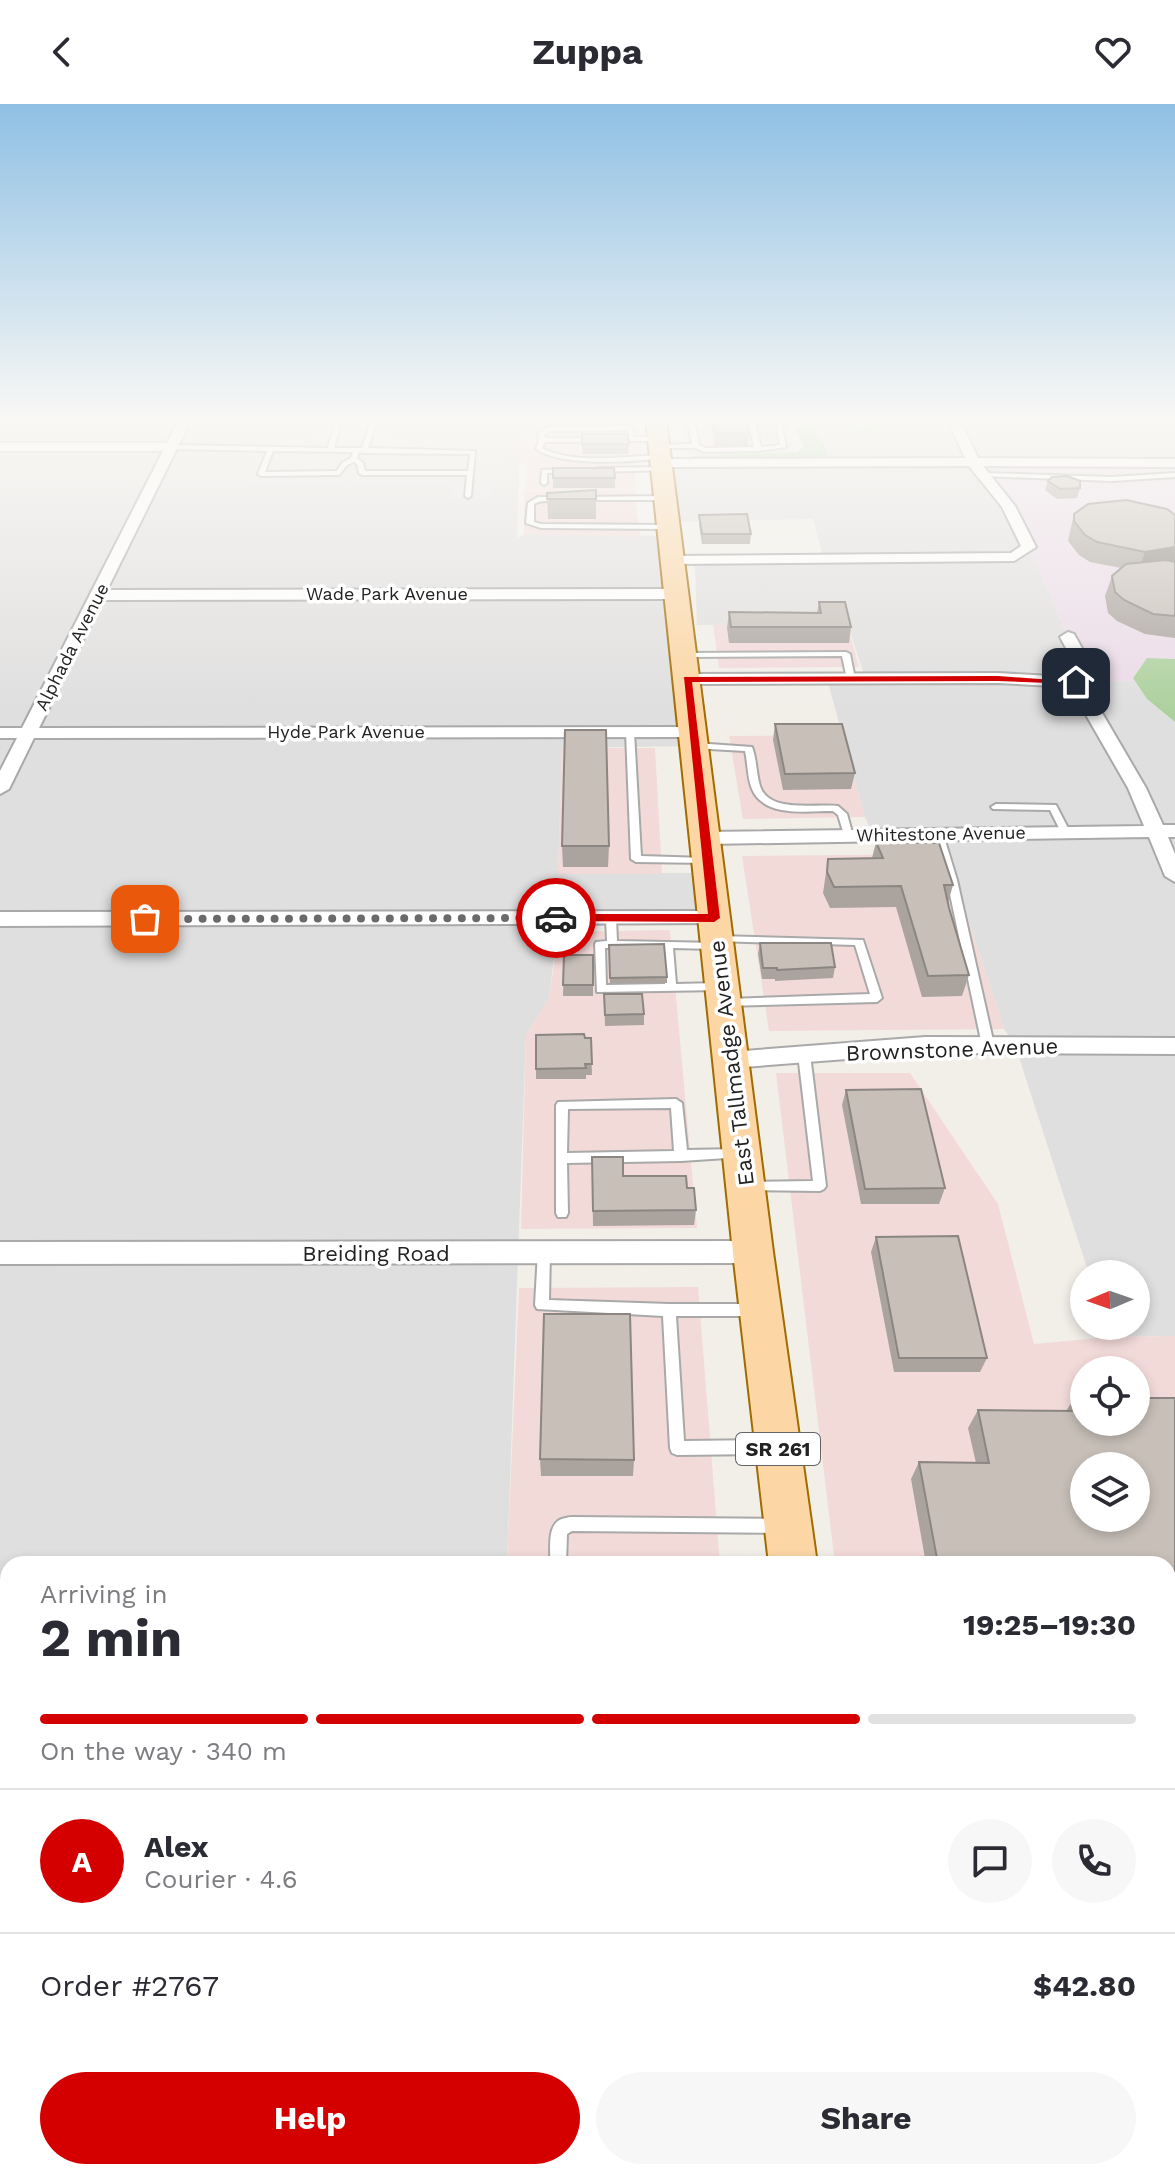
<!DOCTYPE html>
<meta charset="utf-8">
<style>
:root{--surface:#fff;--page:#f7f7f7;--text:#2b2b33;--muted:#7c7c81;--line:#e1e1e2;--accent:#d40000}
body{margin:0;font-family:"Work Sans",sans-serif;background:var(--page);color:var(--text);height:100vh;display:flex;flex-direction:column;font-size:30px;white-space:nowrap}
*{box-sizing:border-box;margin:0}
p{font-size:26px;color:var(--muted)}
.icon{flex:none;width:44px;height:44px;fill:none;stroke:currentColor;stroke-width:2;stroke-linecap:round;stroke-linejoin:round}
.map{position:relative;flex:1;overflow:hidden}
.drawer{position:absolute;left:0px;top:1452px;width:1176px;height:624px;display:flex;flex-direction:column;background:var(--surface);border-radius:24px 24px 0 0;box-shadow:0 4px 12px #0003}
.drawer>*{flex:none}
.needle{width:52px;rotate:268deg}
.buttons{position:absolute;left:1070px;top:1156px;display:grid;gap:16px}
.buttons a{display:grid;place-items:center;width:80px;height:80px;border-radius:50%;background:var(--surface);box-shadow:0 4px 12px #0003;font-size:40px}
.pin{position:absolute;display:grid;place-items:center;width:68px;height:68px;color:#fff;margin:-34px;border-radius:16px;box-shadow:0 4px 12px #0006}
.courier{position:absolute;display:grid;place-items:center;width:80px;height:80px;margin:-40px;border:6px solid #d40000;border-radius:50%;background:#fff;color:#222;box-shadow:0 2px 10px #0007}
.summary em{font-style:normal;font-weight:700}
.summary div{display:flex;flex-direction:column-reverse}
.summary{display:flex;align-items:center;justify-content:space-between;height:136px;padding:0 40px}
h1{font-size:52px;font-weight:700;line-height:60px}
.bar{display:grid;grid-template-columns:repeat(4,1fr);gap:12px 8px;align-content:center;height:96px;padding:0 40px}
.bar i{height:10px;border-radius:6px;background:var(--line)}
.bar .active{background:var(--accent)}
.bar p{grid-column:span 4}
.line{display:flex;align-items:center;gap:20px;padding:0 40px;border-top:2px solid var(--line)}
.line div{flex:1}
.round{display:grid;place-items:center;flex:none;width:84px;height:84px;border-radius:42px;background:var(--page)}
.primary-button{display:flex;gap:16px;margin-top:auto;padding:16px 40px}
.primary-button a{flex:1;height:92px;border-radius:48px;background:var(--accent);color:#fff;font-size:32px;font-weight:700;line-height:92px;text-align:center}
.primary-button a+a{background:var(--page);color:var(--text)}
header{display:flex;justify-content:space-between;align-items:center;height:104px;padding:0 40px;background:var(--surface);font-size:36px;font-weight:700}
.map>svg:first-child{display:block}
</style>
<header><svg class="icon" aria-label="back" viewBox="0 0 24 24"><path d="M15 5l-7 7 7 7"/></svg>Zuppa<svg class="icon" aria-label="heart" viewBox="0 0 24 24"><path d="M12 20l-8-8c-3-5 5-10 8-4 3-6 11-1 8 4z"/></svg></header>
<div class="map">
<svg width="1175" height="2076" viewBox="0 0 1175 2076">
<rect width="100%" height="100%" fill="#f2efe9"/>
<path fill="#e0dfdf" d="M0,316H521L517,434L524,430L670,432L695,642L562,644L558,769H710L714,814H559L549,894L526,931L507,1460H8V1997H0Z
M897,316H954L957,320L1175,316V359L1019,419L1068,533L1076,578L1135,577L1147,595L1175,618V1232L1109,1233L1106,1222H1136V1170H1089L1015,941L1004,925L947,750L937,730L873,731L865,713L827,575L865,574L845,512L812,520L697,521L695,461L824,456L813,415L668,418L662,359L787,358L828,352L813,320Z"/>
<path fill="#f2dad9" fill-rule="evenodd" d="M521,316H638L643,358H634L636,385L526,386L527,359H520Z
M681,316H785L795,349L686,350Z
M635,386L640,433L524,430V387Z
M845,511L859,563L719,564L713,521L811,520Z
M842,631L865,713L743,715L729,632Z
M562,644H655L662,770H558Z
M947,750L1004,925L769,927L742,752Z
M670,826L697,1124L521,1125L526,931L549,894L559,828Z
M776,969H910L998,1100L1034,1240L1109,1233L1175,1232V2076H913L912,2068H1168V1460H835ZM1084,1266H1136V1318H1084ZM1084,1362H1136V1414H1084Z
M698,1183L720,1460H507L519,1184Z
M495,2068H765V2076H496Z"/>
<path fill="#ebdbe8" d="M977,359L1175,360V555L1147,554L1133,573L1135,577L1078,578L1067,530L1030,445Z"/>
<path fill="#add19e" d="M777,316H905L922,318L920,321H888L869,329L824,318L814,320L829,352L711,358L689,352L797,348L804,342L790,320Z
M1147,554L1175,555V618L1147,595L1133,574Z
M2,1847L8,1848V2068H495L496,2076H0V1852Z"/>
<path fill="#e2e2e2" d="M321,316H394L388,342L499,341L506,343L503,376L493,377L491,394H452V378H351L355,361L352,358L347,361L344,378L251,379L260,352L245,349L249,340L314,339Z"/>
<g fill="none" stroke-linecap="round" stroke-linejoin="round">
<defs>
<path id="lane" d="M336,316H342L334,344H362L371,316H377L368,344L475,347L471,392L468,394L465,392L467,371H362L359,369L357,360L354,358L347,361L339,371L261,372L258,370L267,347L172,345L169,343L172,341L328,344ZM273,347L353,348L351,354L342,359L337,367L265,368ZM359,348L364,349L470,350L468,367H365L363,359L357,354Z
M688,316H694L699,341L705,344L754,343L748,316H754L761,343L780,341L776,319L781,318L786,343L758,347L704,348L695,344H658V342L660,341L692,340Z
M630,322L633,324V333H659L662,335L659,337H614L611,335L614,333H627V326L549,327L544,331L545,334H595L598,336L595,338H545L542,344C573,361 627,352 661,351L663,352V354C632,358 561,363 536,345L539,336L538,330L548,323Z
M663,363L665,364V366L598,368L595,366L598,364Z
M567,365L569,366V368L547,369V379L544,381L541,379L542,366Z
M983,369L1112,373L1175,369V373L1112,377L981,372V370Z
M538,393H563L566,395C557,400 544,394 534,400V418L541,420L669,421L673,423L669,425L541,424L526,419L528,399Z
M581,393L666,392L669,394L666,396H579V394Z
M846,548L850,550L855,575L851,577L847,575L842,552L684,553L680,551L684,549Z
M630,625L634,628L641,752L706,754L711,757L709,759L636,758L631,755L626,628Z
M695,639L752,643C757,656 756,669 760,682C769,710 816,699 838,702L847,710L853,732L848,735L845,734L838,711L833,707C808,707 764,714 752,685C747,673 748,660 745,647L692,644V640Z
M996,700L1056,701L1070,728L1068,730H1062L1050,706L993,705L991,703Z
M938,727L943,730L957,776L994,941L988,945L982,941L947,776L933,730Z
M611,811L616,814L617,837L718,839L719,841L718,843L714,845L673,844L676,880L719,879L724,883L723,886L597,888L595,840L596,838L607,837L606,814ZM605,844H662L665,880L606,881Z
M718,832L863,836L882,894L877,898L723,902L722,899L723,896L727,895L870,890L855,841L714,837L713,835L714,833Z
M804,946L810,950L826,1082L824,1085L820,1087L748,1086L746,1083L748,1080L752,1078L813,1077L798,950Z
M676,995L682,999L687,1046L738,1045L742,1047L744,1050L742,1053L681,1057L567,1059L568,1109L566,1113H558L556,1109V1001L558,998ZM671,1004L674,1047L567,1049L568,1005Z
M544,1143L549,1144L550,1148L549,1196L669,1200H753L758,1202L760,1206L758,1210L753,1212H676L684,1337L769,1336L774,1338L776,1343L774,1348L769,1350L677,1351L672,1349L670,1344L663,1212L537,1205L535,1201L538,1148L539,1144Z
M572,1413L780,1415L785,1417L788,1422L785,1427L780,1429L572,1427L567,1430L566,1460H550C551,1448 547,1425 558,1417C560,1415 569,1413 572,1413Z
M1168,1668H1175V1686H1168Z
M1168,1788H1175V1806H1168Z
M562,2068H582V2076H562Z
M702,2068H722V2076H702Z
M1056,2068H1077L1080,2076H1059Z"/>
<path id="street" d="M179,316H191L107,486L675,485L683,490L675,495L103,496L39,624L693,623L702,628L693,633L34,634L9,685L0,690V667L17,634H0V624H22L163,347H0V339H167Z
M948,316H960L978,354L1175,355V363L983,362L1015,402L1036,443L1014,457L672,460L665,456L672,452L1011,449L1021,442L1002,403L969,362L662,363L655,359L662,355L965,354Z
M1068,528L1074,530L1088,555L1084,578L1146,684L1163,721H1175V733H1168L1175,750V778L1165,772L1149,733L707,740L697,734L707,728L1144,722L1128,684L1070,583L998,579L687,580L679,575L687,570L998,569L1069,573L1072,555L1060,533Z
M714,807L721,809L724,814L721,819L0,822V808Z
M925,933L1175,934V950L925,949L730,964L722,962L719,956L722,950L730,948Z
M753,1137L762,1140L766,1148L762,1156L753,1159L0,1160V1138Z
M0,1669H8V1703H0Z"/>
<path id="primary" d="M646,316H666L773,1148L817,1460H769L733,1148Z
M831,2068H895L896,2076H832Z"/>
</defs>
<use href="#lane" stroke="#a9a9a9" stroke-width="4"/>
<use href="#street" stroke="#a9a9a9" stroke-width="4"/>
<use href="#primary" stroke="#a06b00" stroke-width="4"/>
<use href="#lane" fill="#fff" fill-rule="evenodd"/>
<use href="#street" fill="#fff" fill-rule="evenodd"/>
<use href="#primary" fill="#fcd6a4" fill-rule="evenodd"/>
</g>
<path fill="#aba49e" d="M709,316H746L749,328L748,343H715Z
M582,330L629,340L628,350H582Z
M553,364L615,374V384H553Z
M1048,377L1080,384L1077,394L1057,395L1045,386Z
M596,386V415H548L547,389Z
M1074,410L1175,411V534L1145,530L1117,517L1108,509L1105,492L1112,472L1121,464L1090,458L1079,451L1068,437Z
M699,411L751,430L750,440H702L699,421Z
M819,498L851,523L849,539H729L727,524L729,508L817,509Z
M775,620L855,669L851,685L783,686L773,636Z
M876,738L953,781L948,799L969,871L962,892L922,893L896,803L830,804L823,789L828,755L872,754Z
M562,742H609L608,763H563Z
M760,839L835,863L833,874L775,877V875H762L758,850Z
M609,841L667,873V879H610Z
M564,851H593V892H563Z
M604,890L644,910V921L605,922Z
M585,934H591L592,971H586V975H536V965Z
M846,986L945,1084L939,1100H861L842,1001Z
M592,1053L623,1072L687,1084L696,1106L694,1121L593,1122Z
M876,1133L987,1254L980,1268H894L871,1148Z
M1075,1293L1175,1294V1550H1168V1460H926L911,1375L919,1358L976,1359L968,1324L978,1306L1066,1307Z
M540,1355L634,1356L633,1372H541Z"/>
<path fill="#8b8681" d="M1175,443V461L1138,468L1145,448Z"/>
<path fill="#c7bfb8" stroke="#8b8681" stroke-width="2" fill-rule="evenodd" d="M713,316H746L749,328L716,329Z
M582,330H628L629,340H582Z
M553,364H614L615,374H553Z
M1067,372L1080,377V384L1060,385L1048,377L1052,373Z
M596,386V395H547V389Z
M1126,396L1167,405L1175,411V443L1145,448L1097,438L1085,431L1074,417V410L1088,400Z
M747,410L751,430H702L699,411Z
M1166,456L1175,458V512L1153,510L1124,496L1115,488L1112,472L1126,460Z
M819,498H845L851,523H731L729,508L821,509Z
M775,620H842L855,669L785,670Z
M565,626H606L609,742H562Z
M876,738L939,739L953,781H944L949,804L969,871L928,872L901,782L834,783L827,768L828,755L883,754Z
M760,839H831L835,863L777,866V864H763Z
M664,840L667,873L610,874L609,841Z
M564,851H593V881H563Z
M604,890H642L644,910L605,911Z
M584,930L585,934H591L592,960H585L586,964L536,965V931Z
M921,985L945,1084L865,1085L846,986Z
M592,1053H623V1072H686L687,1084H694L696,1106L593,1107Z
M958,1132L987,1254H899L876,1133Z
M544,1210H630L634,1356L540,1355Z
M1075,1293H1084V1318H1136V1294H1175V1536H1168V1460H938L919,1358L989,1359L978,1306L1079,1307ZM1084,1362H1136V1414H1084Z
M1168,1827H1175V2039H1168Z"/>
<linearGradient id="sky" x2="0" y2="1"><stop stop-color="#8fc0e4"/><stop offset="0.52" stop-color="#f9f8f5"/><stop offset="1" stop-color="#f9f8f5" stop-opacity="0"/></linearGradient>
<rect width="1175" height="606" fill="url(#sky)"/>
<path fill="#d40000" d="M998,572L1080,578L1076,580L998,577L692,578L720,814L714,818L556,817L551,814L556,810H708L684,573Z"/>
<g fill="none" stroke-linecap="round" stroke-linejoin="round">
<path stroke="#6b6a68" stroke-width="8" stroke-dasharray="0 14.4" d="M145,815L556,814"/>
</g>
<g text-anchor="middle" stroke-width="7" stroke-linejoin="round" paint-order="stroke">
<g font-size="18" fill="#222" stroke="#fff">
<text x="387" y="496">Wade Park Avenue</text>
<text transform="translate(72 543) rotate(-63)" y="6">Alphada Avenue</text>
<text x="346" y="634">Hyde Park Avenue</text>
<text transform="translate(941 730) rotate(-1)" y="6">Whitestone Avenue</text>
</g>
<rect fill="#fff" stroke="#646464" stroke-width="2" x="736" y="1329" width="84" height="32" rx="6"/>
<g font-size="20" font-weight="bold" fill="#222">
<text x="778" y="1352">SR 261</text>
</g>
<g font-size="22" fill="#222" stroke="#fff">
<text transform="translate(952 945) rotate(-2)" y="8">Brownstone Avenue</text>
<text transform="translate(731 959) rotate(-97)" y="8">East Tallmadge Avenue</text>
<text x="376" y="1157">Breiding Road</text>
</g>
</g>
</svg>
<div class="buttons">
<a><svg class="needle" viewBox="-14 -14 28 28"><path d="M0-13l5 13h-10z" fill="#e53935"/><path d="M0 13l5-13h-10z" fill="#7c7c81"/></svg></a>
<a><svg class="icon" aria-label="locate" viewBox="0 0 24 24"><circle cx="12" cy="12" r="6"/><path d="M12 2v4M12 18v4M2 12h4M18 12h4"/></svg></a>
<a><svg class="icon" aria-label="layers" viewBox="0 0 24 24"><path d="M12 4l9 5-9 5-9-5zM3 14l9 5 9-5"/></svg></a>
</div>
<div class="pin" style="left:145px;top:815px;background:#ea580c"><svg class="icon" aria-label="bag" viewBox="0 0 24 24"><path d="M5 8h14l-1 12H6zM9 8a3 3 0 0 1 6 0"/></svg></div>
<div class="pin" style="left:1076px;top:578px;background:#1f2937"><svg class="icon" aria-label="home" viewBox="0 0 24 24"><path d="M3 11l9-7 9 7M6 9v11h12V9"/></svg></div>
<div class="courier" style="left:556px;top:814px"><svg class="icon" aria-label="car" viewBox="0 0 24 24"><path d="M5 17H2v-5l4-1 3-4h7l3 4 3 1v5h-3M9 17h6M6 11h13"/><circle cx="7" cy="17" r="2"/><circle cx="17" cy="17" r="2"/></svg></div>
<section class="drawer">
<div class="summary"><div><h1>2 min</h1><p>Arriving in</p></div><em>19:25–19:30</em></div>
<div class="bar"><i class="active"></i><i class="active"></i><i class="active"></i><i></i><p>On the way · 340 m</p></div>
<div class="line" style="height:144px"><b class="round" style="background:var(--accent);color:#fff">A</b><div><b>Alex</b><p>Courier · 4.6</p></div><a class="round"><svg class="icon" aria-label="chat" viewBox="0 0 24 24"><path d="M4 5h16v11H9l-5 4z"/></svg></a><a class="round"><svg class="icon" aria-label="phone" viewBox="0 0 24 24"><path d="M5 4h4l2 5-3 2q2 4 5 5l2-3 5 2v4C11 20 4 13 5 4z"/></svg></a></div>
<div class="line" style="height:104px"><div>Order #2767</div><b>$42.80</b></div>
<div class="primary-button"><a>Help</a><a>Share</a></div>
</section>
</div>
